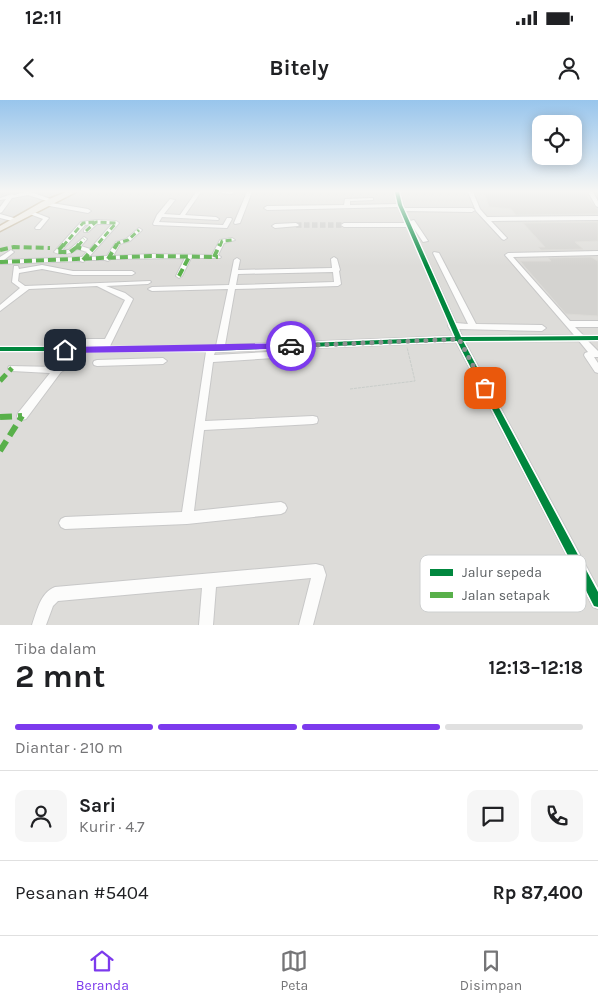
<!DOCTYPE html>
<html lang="id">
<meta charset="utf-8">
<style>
:root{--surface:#fff;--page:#f6f6f6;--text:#202124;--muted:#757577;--line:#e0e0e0;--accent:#7c3aed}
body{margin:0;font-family:Karla,sans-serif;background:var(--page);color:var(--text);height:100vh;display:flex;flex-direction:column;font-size:19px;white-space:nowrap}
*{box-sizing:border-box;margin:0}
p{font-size:16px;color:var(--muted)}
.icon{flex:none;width:28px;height:28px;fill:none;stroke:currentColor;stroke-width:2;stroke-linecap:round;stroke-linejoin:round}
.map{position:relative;height:525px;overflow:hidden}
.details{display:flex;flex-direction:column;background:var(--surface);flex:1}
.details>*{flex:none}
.controls{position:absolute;left:532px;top:15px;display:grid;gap:10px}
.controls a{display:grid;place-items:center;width:50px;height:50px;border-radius:10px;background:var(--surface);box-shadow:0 2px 12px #0003;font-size:25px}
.pin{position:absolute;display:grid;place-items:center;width:42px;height:42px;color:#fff;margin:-21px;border-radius:10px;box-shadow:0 2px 8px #0006}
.courier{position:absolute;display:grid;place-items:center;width:50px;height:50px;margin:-25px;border:4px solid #7c3aed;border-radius:50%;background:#fff;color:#222;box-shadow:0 1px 6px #0007}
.summary em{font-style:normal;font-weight:700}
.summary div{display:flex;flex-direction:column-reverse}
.summary{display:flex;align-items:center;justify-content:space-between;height:85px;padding:0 15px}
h1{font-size:32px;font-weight:700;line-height:38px}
.bar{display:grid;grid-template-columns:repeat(4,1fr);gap:8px 5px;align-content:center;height:60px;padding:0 15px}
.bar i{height:6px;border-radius:4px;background:var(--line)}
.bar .active{background:var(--accent)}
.bar p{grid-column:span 4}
.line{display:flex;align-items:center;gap:12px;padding:0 15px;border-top:1px solid var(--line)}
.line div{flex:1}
.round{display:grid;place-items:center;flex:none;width:52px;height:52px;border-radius:10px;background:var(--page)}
.status{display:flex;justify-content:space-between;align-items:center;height:35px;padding:0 25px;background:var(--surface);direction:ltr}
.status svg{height:14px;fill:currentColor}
header{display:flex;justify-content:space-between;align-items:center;height:65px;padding:0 15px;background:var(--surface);font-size:22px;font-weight:700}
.dock{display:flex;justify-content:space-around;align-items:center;height:70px;border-top:1px solid var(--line);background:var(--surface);font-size:14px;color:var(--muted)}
.dock a{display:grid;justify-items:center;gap:2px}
.dock .active{color:var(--accent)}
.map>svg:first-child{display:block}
</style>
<div class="status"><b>12:11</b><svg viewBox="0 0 49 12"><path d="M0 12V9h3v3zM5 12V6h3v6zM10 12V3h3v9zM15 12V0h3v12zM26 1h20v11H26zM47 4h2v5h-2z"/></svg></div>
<header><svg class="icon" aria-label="back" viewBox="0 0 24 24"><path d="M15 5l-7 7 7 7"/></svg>Bitely<svg class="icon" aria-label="person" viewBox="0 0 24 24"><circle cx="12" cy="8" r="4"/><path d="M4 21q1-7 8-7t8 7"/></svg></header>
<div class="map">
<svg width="598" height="525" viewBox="0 0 598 525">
<rect width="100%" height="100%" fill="#ecebe7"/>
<path fill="#dddcd9" d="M0,92H598V525H0Z"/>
<path fill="#d4d3d0" stroke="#dbdad6" d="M484,92H584L598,110V114L516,115L511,109L489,107Z
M598,122V141L575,142L583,149L541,150L538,147H545L523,123Z
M591,157L598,161V216L566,214L520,161H551L548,158Z"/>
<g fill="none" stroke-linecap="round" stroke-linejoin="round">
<path stroke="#c8c8c6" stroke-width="5.5" stroke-dasharray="5.5 2.5" stroke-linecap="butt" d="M296,125H344"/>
<defs>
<path id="minor" d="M24,92H31L56,101L53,103L28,95L12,98L2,112L0,113V107L6,99L0,100V98L12,94L14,95Z
M196,92H201L185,115L216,117L219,119L218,120L162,117L159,122L223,125L227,118H231L232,119L227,128L154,125L153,124L157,115L170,99L175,100L164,114L180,115Z
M214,92H233V93L231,94Z
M247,92H252L240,123L235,124L234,123Z
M395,92H400L404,108H472L475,110L472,112L405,111L410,121L414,120L428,141L423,142L411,124L456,223L468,224L433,153L434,152L439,153L476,224L542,225L546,228L542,231L459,229L462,236L574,235L505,155L508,153L598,151V155L513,157L570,221H598V227H575L583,235H598V241H588L598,251V257H594L598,263V273L595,272L585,257L584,255L585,253L588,252L579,241L465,242L598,488V509L593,507L577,476H445L440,474L438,469L440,464L445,462H570L456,242L215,252L214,255L305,250L309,253L305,256L213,262L205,321L313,316L317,317L318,320L317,323L313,324L204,330L194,411L281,402L285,404L287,408L285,412L281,414L187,424L65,429L61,427L59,423L61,419L65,417L182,412L206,252H84L70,267L61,272L26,319L22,320L18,319L17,316L18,313L50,273L12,271L9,270L8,268L9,266L57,267L64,263L74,252H0V246H102L51,245L47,242L51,239H105L125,200L97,186L29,189L0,211V205L20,188L12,182L14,166H18L19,169L42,165L73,171H132L135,173L132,175H73L42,169L19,173L18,181L25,186L150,181L151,182L148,184L106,186L125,193L133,199L110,246H216L228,189L152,191L148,189L152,187L229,185L234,160L237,158L240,160L238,170L332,168L331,159L334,157L337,159L340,170L339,171L341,184L338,186L235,189L225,245L454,236L448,226L449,225L407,127H344L341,125L344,123H405L398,107L267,110L264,108L267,106L344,105L345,99L371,98H373V100L350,101V105L397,104ZM333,172L334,182L236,185L238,174Z
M468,92H473L480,109L487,117L598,116V120L491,121L506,137L507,138L504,140L502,139L476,111Z
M588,92H593L598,101V107L596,106Z
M46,102L88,109L91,111L88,113L44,105L43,104Z
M27,111H31L49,118L40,129H36L35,128L43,119L27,113Z
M0,114L14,118L15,119L12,121L0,118Z
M96,120L116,121L119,123L89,157L107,156L116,142L126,139L139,128L142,130L141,131L130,141L120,144L113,156L151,154L212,155L220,140L232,138L235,140L224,143L218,155L221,157L220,158H191L182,176L179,178L176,176L185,158L111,159L108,161L105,160H86L83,162L80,161L0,164V157L11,150L14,152L4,160L82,157L87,152L78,149C71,154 61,156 54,152L81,122ZM90,124L84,130V132H88L97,124H112L90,149L81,146L87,139L84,137L69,150H62L85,125Z
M296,123L299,125L298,126L275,128L272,126L275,124Z
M163,258L167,261L163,264L97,266L94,265L93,263L94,261L97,260Z
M316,464L323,466L326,475L313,525H299L311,478L216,487L213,525H199L202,488L58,501L53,506L46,525H32C37,511 40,493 55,487Z"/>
<path id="highway" d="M66,92H76L0,131V126L42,102Z"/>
</defs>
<use href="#minor" stroke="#c8c8c8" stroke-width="2"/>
<use href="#highway" stroke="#c0b298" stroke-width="3"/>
<path stroke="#c9cdca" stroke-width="1" stroke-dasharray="3 1" stroke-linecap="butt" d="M350,289L415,281L407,247"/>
<use href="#minor" fill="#fcfcfb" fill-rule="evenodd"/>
<use href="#highway" fill="#eeeae3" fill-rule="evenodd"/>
<path stroke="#58b04a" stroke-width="3" stroke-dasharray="6 3" stroke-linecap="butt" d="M86,131L96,122L116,123L96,146
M63,146L83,123L96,122
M78,146L84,139
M116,146L118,143L128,140L139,130
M220,146L222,141L232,140"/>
<path stroke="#58b04a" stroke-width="4" stroke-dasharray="8 4" stroke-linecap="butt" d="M64,144L57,152H70L77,147
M79,144L77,147L83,149
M0,150L14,147L50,148
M214,157L220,144
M108,159L117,144
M83,160L97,144
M0,162L151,156L218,157
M179,176L189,157"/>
<path stroke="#58b04a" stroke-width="5" stroke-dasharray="9 5" stroke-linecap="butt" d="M0,281L12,268"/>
<path stroke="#58b04a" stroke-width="6" stroke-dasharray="12 6" stroke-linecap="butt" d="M0,317L22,316
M0,351L22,316"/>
<defs>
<path id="cycleway" d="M395,92H399L402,105L461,237L598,236V240L463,241L598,492V507L594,506L457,241L211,251H0V247H211L455,237L398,105Z"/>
</defs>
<use href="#cycleway" stroke="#fff" stroke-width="3"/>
<use href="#cycleway" fill="#00873e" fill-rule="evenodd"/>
</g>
<linearGradient id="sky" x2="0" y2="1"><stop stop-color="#98c5ec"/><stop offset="0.55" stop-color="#f6f6f4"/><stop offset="1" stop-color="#f6f6f4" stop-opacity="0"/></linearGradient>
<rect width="598" height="166" fill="url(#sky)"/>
<path fill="#7c3aed" d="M291,243L295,246L291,248L211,251L65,253L61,250L65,247Z"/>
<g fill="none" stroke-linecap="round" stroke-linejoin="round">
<path stroke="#8f9192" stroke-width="5" stroke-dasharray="0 9" d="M291,246L459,239L485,288"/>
</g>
<rect x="420" y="455" width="166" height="57" rx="8" fill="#fff" stroke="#ced0d0" stroke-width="1"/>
<rect x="430" y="469" width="23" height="7" fill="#00873e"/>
<rect x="430" y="492" width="23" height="6" fill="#58b04a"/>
<g font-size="14" fill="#5d6164">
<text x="462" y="477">Jalur sepeda</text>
<text x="462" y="500">Jalan setapak</text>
</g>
</svg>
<div class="controls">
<a><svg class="icon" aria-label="locate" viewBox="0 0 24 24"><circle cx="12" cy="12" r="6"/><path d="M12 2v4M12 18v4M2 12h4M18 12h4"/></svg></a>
</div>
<div class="pin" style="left:485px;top:288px;background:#ea580c"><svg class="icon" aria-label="bag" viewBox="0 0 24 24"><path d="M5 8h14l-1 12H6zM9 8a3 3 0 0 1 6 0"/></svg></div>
<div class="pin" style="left:65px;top:250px;background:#1f2937"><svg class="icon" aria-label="home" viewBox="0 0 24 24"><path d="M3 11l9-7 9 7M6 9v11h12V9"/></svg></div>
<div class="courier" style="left:291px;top:246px"><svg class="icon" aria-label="car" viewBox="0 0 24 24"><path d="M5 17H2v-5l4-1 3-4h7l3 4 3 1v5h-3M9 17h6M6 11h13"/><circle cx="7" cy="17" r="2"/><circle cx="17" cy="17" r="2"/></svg></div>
</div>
<section class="details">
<div class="summary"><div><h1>2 mnt</h1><p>Tiba dalam</p></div><em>12:13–12:18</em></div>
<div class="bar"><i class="active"></i><i class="active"></i><i class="active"></i><i></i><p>Diantar · 210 m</p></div>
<div class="line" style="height:90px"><a class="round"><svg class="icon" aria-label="person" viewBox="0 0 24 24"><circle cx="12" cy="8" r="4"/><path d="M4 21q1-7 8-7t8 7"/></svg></a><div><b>Sari</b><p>Kurir · 4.7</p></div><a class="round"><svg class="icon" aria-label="chat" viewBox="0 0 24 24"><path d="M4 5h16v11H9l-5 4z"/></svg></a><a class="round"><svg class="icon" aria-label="phone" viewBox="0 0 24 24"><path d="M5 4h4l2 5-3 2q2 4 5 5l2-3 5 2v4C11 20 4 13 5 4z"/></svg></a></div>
<div class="line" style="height:65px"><div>Pesanan #5404</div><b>Rp 87,400</b></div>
</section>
<nav class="dock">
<a class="active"><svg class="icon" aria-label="home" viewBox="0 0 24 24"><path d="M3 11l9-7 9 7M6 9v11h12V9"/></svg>Beranda</a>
<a><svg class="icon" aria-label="map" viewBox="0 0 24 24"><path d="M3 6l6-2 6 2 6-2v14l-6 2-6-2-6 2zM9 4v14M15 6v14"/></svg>Peta</a>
<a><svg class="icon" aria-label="saved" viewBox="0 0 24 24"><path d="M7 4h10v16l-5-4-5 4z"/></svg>Disimpan</a>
</nav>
